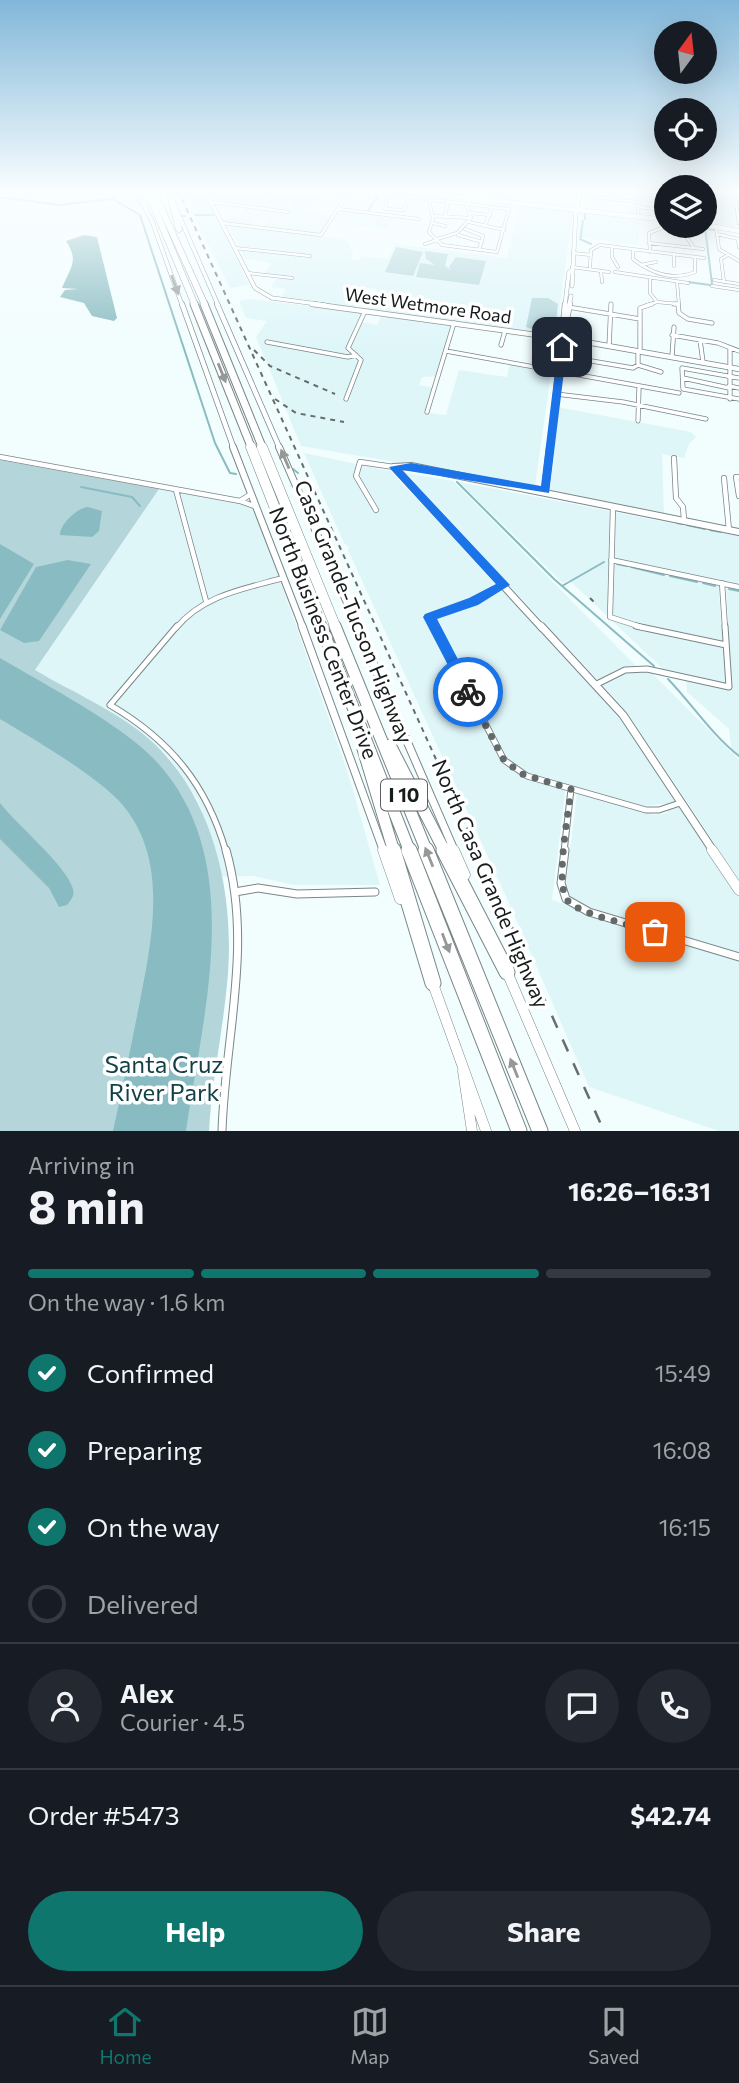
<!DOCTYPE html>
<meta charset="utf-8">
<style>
:root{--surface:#171b24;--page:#242831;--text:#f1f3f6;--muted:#9ea1a6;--line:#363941;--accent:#0f766e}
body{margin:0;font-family:Commissioner,sans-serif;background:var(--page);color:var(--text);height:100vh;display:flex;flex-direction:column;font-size:26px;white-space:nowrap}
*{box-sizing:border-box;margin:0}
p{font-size:23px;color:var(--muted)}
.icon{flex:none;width:38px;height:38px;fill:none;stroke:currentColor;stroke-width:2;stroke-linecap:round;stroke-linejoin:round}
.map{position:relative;height:1131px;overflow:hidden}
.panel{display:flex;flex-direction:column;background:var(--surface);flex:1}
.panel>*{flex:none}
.needle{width:46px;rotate:15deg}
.buttons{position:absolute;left:654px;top:21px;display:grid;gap:14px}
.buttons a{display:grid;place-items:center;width:63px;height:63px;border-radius:50%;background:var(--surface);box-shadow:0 7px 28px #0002;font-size:35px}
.pin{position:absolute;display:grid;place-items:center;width:60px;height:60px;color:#fff;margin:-30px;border-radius:14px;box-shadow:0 4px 10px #0006}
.courier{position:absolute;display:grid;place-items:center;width:70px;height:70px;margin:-35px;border:5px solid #1a73e8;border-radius:50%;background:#fff;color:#222;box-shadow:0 2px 9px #0007}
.headline em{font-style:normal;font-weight:700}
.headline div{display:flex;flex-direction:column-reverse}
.headline{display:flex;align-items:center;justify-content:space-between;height:119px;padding:0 28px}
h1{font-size:46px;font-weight:700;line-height:52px}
.bar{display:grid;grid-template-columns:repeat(4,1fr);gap:10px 7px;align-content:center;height:84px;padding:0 28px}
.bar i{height:9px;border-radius:5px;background:var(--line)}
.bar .selected{background:var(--accent)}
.bar p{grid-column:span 4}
.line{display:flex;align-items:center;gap:18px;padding:0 28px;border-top:2px solid var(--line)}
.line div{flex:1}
.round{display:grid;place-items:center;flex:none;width:74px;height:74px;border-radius:37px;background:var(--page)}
ol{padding:0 28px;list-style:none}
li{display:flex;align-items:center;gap:21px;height:77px}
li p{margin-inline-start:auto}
li .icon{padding:7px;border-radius:50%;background:var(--accent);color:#fff;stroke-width:4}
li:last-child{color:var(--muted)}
li i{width:38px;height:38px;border:4px solid var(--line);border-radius:50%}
.action{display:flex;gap:14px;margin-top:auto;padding:14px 28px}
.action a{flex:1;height:80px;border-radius:42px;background:var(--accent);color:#fff;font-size:28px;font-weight:700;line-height:80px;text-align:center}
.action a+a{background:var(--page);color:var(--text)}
.tab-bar{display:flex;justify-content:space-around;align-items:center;height:98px;border-top:2px solid var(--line);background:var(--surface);font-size:19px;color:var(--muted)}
.tab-bar a{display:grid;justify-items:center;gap:4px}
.tab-bar .selected{color:var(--accent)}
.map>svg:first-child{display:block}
</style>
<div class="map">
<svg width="739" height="1131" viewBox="0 0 739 1131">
<rect width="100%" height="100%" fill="#f2fdfe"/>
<path fill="#dff6f9" d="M187,190H203L249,285L230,288L196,220L198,214Z
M223,190L299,196L294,202L297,203L302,196L316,198L306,212L333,215L320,234L263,228L269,219L255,218L248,226L226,223L224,219L239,216L248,206L215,202L210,194L219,195Z
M709,190H739V228L714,224Z
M520,206L573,212L556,335L368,309L377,289L365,288L356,307L282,297L286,289L271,287L278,277H294L264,273L271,263L246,259L241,254L243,250L309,257L310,255L239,246L226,224L347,240L353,253L351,259L359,260L362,256L388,259L395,244L507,258Z
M340,210L394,217L388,229L332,222Z
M582,213L639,220V245L578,237Z
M250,299L366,313L362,322L377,325L382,315L455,325L440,376L422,377L419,385L436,388L429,413L446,415L459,370L507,377L510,362L530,365L533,350L554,353L535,486L301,446L256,337L267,321L246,318L239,301Z
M557,407L691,432L696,437L689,444L684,458L662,454L664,515L549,490Z
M304,453L390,471L500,585L426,619L468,606L502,589L596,689L623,723L739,897V953L583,907L569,897L565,889L577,794L655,815L668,813L663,804L643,806L566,785L552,900L739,961V1131H719L589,1087L505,894L348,550L349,547L344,543Z
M402,472L453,481L637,667L620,668L598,680Z
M459,482L739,536V585L718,581L726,684L665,671L569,580L563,583Z
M159,489L242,504L255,510L348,773L380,885H294L253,876L221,877L216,850L197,799L171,760L147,737L35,670Z
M726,586L739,589V756L732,754L729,729L687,692L686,680L732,691Z
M638,671L652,673L739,760V880L627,712L602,685L624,674Z"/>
<path fill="#b4d6db" d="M396,247L423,252L413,276L385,272Z
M425,251L448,254L445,266L451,270L449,267L456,257L486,261L479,285L416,277L420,263L435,265L426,259Z
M532,298H548L558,304L555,329L542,332L526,327Z
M0,460L159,489L35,670C72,692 117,711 149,739C213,795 234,891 228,973C224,1026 212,1078 209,1131H0Z"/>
<path fill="#89bcc2" d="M84,235L97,237L117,318L114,321L92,316L84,303L60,297L65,290L78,289L62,288C71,266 79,261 66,241Z
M88,507L102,511L99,531L92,537L60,535C60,524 77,508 88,507Z
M0,544L34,564L0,619Z
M68,560L91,564L39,641L24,643L0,630L36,567Z
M0,658C44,684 121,724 155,760C248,859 203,1012 186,1131H113C122,1091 130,1051 138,1011C151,943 172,858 119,801C95,775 32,738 0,719Z
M0,803C17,825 67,866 73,889C75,896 71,900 67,905L59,907L49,888L0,839Z"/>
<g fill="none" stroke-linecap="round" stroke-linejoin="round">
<path stroke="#89bcc2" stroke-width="2" d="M0,197L59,205L113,199L140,215L215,443L230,473L236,474
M368,211L377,197
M585,213V219
M195,215H213
M182,216H185
M705,227L712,284
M705,229L714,230
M581,234L583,221
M581,236L580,239L591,244
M688,282L710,285
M293,469L298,473
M457,482L554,579L654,666
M81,487L132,497L140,506
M677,523L682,524
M687,525L705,529
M710,530L721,532
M617,564L627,566
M631,567L664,575
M670,576L697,582
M703,583L715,586
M562,586L604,562
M729,589L739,591
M668,679C692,704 712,735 739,756"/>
<defs>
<path id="street-far4" d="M251,190L314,197
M500,190L501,201
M584,196L638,202
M639,196L654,198
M735,196L739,223
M463,197L466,190
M408,198L404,210L385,209L388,197L399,196L509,209L497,252L442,245L429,232L433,219L429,200
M612,199L613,190
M211,202L288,212
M296,203L301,196
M638,207L655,209
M338,209L419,219
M470,213L490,215
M432,216L471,218
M445,217L448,202
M638,217L639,190
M469,222L504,230
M222,223L321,235L350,190
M433,223L445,226
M485,226L492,207
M716,226L719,249L739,261
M465,229L483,236L479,250
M717,234L739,239
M458,235L482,242
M437,239L457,233L471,218L467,206L470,198
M738,239L739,247
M649,243L703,249
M425,244L437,240
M612,246V257L618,267
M235,248L310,256
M633,250V259C651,273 673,281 695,272V257
M650,252L649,233L662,228L683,232L694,248
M573,253L591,255
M674,255V266
M641,265L656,262
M572,267L609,272
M590,267L591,250L600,245L704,258
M601,271L602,282
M615,272L688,283
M248,273L292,278
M714,280L739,284
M677,282L679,305
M724,282L721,259L728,255
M712,286L739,290
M657,302L678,304
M647,305L657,302L650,293V278"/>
<path id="street-far3" d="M674,304H678
M678,304L679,313L688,319L712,323
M568,307L640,319
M568,322L582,325
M672,335L718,343L739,351
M700,340L703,362
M267,342L348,357L356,355
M501,345L505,331
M609,346L611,304
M730,348V399
M446,351L679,393
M638,351V365
M640,351V308L652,304
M562,356L633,368L638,365L661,372
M672,356L674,327
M683,378L729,388
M739,378L682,368L683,389L739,399
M729,386L739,388
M556,394L623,402L706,419
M346,399L361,360L348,348L365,311
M427,412L454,323
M638,421L639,387"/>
<path id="street-far2" d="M0,457L240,501
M674,458L676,498L683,507L684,520
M739,477H736L739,496
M724,478L729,530
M176,490L206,601
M251,494L240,501L254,506
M613,507L610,617L644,628
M376,510L356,476L360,462L394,467
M611,560L739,587
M722,583L725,628
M176,628C203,595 244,589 283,578
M436,628L430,617L474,601L503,585"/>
<path id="street-far1" d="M177,626L110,705C170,740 207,785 226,852
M435,626L504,760L527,776L646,810H659L680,803
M636,626L726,645
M597,684L625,670L647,669L729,687L725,626
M564,852L571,789"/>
<path id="street" d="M565,850L561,883L566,899L589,912L739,957
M235,892L258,888L297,894L375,892
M222,1131C225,1036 253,945 226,850"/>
<path id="secondary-far4" d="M136,190L152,221L182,305
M168,190L218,305
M205,190L255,288L272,298L325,305
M572,286L576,210
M565,305L569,272L572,270
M569,305L571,296"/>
<path id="secondary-far3" d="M182,304L234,449
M217,304L280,449
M312,304L580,341L739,369
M563,339L570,304
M550,449L565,304"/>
<path id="secondary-far2" d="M233,447L303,628
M279,447L358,628
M394,467L542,628
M394,467L411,466L739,532
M545,491L550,447"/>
<path id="secondary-far1" d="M302,626L384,852
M357,626L455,852
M541,626L623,715L714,852"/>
<path id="secondary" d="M383,850L400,899
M454,850L465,875
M712,850L739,890
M507,972L575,1131
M433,984L486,1131
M463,1071L472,1131"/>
<path id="primary" d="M399,190L667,220
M576,210L580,190
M582,211L585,190
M705,225L739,231"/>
<path id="highway-far4" d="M147,190L195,305
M153,190L205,305
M170,194L179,229"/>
<path id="highway-far3" d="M194,304L252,449
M204,304L263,449"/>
<path id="highway-far2" d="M251,447L322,628
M262,447L336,628"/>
<path id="highway-far1" d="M321,626L410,852
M335,626L427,852
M390,745L445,852
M363,749L394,852"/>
<path id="highway" d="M393,850L433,983
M409,850L519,1131
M426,850L540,1131
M444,850L507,972"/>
</defs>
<use href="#street-far4" stroke="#7a8688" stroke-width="3.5"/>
<use href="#street-far3" stroke="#7a8688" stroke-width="5"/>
<use href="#street-far2" stroke="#7a8688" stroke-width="6"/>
<use href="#street-far1" stroke="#7a8688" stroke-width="7"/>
<use href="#street" stroke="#7a8688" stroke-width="9"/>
<use href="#secondary-far4" stroke="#7a8688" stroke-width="4.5"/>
<use href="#secondary-far3" stroke="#7a8688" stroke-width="6"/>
<use href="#secondary-far2" stroke="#7a8688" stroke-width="8"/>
<use href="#secondary-far1" stroke="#7a8688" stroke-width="9"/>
<use href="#secondary" stroke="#7a8688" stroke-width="11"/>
<use href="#primary" stroke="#7a8688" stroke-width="5"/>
<use href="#highway-far4" stroke="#7a8688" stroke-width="7"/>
<use href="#highway-far3" stroke="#7a8688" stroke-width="9"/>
<use href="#highway-far2" stroke="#7a8688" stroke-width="11"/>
<use href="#highway-far1" stroke="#7a8688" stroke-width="13"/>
<use href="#highway" stroke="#7a8688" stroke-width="17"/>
<use href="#street-far4" stroke="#fff" stroke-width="2.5"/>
<use href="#street-far3" stroke="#fff" stroke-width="3.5"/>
<use href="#street-far2" stroke="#fff" stroke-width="4.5"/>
<use href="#street-far1" stroke="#fff" stroke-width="5"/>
<use href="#street" stroke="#fff" stroke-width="7"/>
<use href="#secondary-far4" stroke="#fff" stroke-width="3.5"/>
<use href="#secondary-far3" stroke="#fff" stroke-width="4.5"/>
<use href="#secondary-far2" stroke="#fff" stroke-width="6"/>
<use href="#secondary-far1" stroke="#fff" stroke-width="7"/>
<use href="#secondary" stroke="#fff" stroke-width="10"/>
<use href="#primary" stroke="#fff" stroke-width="4.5"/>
<use href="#highway-far4" stroke="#fff" stroke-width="6"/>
<use href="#highway-far3" stroke="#fff" stroke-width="7"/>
<use href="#highway-far2" stroke="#fff" stroke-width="10"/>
<use href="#highway-far1" stroke="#fff" stroke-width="11"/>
<use href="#highway" stroke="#fff" stroke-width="15"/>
<path stroke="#656d6d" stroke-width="2" stroke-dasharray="5 5" stroke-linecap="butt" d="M178,190L478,852
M254,350L270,366L335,394
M275,399L296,413L344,422
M590,598L594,602"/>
<path stroke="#656d6d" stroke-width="2.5" stroke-dasharray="13 13" stroke-linecap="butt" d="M477,850L604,1131"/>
</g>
<defs><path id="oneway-solid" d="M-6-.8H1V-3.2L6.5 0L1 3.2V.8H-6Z" transform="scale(1.75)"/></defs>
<g fill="#969898">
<use href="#oneway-solid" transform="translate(175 285) rotate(70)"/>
<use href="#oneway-solid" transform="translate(222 373) rotate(68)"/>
<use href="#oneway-solid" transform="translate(285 459) rotate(-113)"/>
<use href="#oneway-solid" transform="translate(429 857) rotate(-112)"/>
<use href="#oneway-solid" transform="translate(446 943) rotate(69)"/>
<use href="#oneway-solid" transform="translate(514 1068) rotate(-112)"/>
</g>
<linearGradient id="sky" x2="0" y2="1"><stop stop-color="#82b7d9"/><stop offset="0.55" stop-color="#f9feff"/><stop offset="1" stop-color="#f9feff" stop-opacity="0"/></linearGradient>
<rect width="739" height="348" fill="url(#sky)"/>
<path fill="#1a73e8" d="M562,345L567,347L549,493L402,470L510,585L478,605L437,619L475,692L468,698L464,696L423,617L425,614L469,598L496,584L389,467L411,463L541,486L558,347Z"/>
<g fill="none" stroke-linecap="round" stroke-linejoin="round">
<path stroke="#636a6a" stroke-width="7" stroke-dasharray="0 12.6" d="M468,692L504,760L522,774L571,789C569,812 554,886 568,901C583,916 634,925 655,932"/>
</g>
<g text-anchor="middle" stroke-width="7" stroke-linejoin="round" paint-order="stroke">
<g font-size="18" fill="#161b1b" stroke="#fff">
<text transform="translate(428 306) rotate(8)" y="6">West Wetmore Road</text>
</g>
<rect fill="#fff" stroke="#5c5f5f" stroke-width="2" x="381" y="779.5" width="46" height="31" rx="5"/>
<g font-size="19" font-weight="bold" fill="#161b1b">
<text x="404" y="802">I 10</text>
</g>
<g font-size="21" fill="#161b1b" stroke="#fff">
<text transform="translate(353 612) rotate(68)" y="7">Casa Grande-Tucson Highway</text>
<text transform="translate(323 633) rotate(69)" y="7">North Business Center Drive</text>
<text transform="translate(490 884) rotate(67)" y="7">North Casa Grande Highway</text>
</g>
<g font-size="24" fill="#114146" stroke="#fff">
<text x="164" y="1073">Santa Cruz<tspan x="164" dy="28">River Park</tspan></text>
</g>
</g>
</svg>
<div class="buttons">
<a><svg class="needle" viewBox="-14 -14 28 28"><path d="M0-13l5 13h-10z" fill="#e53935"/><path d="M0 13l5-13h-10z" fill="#9ea1a6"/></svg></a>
<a><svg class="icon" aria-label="locate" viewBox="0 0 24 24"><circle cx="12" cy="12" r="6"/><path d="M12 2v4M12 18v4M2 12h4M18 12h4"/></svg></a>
<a><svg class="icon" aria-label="layers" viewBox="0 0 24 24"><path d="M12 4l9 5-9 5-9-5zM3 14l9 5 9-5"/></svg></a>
</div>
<div class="pin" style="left:655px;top:932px;background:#ea580c"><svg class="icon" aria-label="bag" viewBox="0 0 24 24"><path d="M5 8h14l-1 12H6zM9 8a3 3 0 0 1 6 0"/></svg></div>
<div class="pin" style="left:562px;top:347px;background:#1f2937"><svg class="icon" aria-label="home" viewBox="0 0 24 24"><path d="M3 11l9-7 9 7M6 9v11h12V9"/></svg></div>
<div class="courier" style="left:468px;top:692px"><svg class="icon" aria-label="bike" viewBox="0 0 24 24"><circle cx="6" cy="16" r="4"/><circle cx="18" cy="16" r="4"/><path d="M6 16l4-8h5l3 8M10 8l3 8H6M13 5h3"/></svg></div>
</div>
<section class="panel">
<div class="headline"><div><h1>8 min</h1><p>Arriving in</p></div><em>16:26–16:31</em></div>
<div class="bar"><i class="selected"></i><i class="selected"></i><i class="selected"></i><i></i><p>On the way · 1.6 km</p></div>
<ol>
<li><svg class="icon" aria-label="check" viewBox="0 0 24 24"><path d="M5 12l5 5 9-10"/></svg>Confirmed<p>15:49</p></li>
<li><svg class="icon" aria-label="check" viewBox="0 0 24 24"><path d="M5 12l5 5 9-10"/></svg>Preparing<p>16:08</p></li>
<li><svg class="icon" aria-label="check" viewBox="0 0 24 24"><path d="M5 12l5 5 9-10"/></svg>On the way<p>16:15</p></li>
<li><i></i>Delivered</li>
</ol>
<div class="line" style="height:126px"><a class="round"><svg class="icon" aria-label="person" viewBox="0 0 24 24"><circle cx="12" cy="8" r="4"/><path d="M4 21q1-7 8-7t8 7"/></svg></a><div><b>Alex</b><p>Courier · 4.5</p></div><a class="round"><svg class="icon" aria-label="chat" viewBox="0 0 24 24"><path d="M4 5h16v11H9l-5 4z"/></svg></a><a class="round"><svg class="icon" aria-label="phone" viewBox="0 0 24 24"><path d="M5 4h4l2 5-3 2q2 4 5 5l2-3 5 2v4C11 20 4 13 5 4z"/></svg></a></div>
<div class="line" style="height:91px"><div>Order #5473</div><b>$42.74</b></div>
<div class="action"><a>Help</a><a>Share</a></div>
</section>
<nav class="tab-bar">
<a class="selected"><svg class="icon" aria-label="home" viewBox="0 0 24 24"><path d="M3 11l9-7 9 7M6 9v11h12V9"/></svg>Home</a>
<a><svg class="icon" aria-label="map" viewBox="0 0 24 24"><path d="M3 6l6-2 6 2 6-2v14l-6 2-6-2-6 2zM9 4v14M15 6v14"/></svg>Map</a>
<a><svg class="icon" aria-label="saved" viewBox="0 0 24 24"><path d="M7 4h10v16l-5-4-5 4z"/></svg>Saved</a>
</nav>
